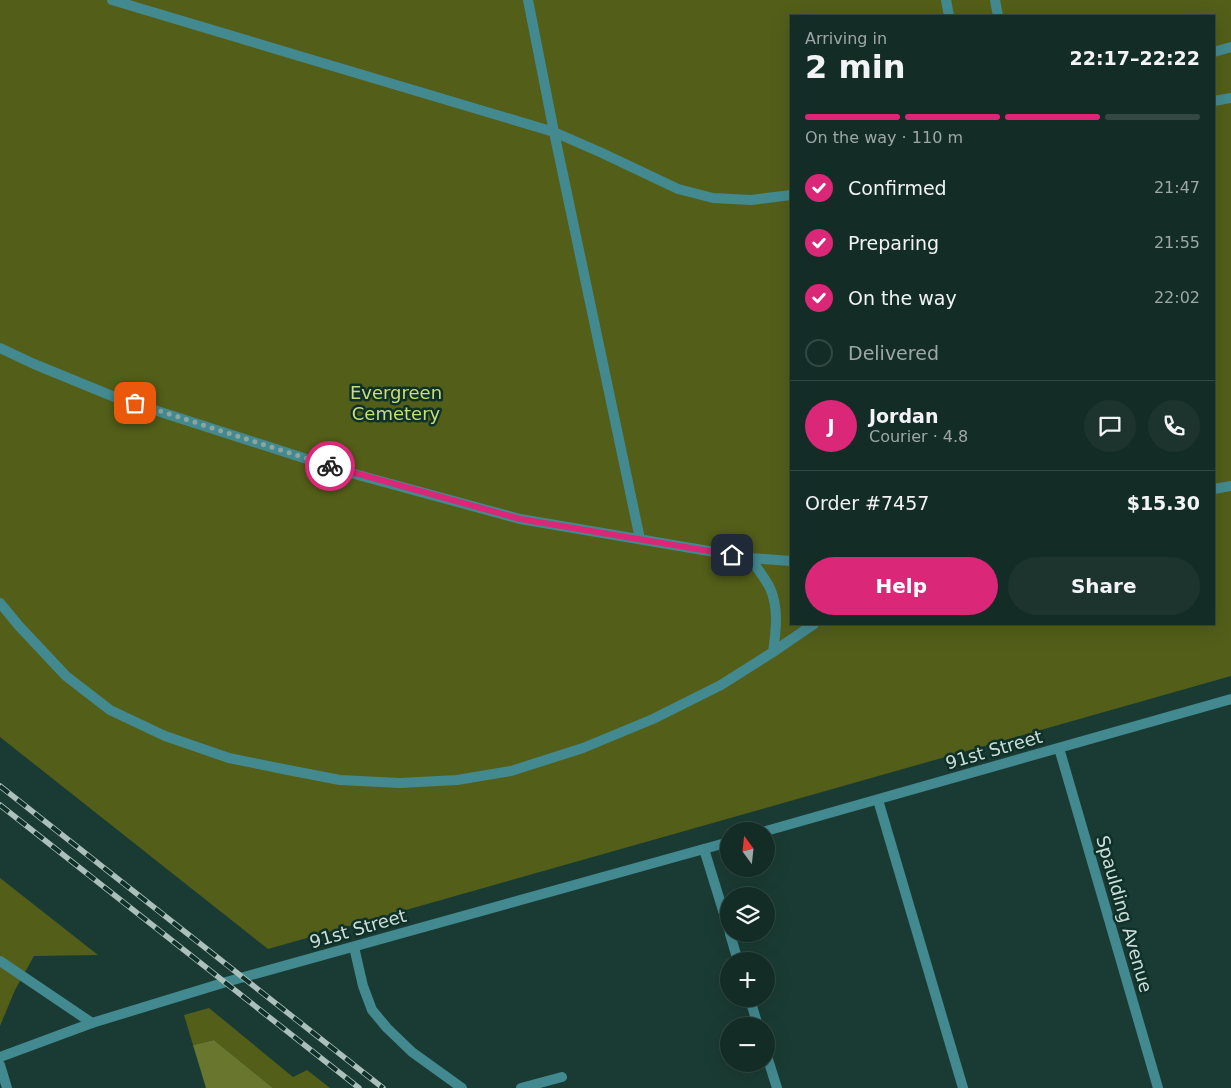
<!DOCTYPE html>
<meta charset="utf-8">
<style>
:root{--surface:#142c26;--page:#1d342e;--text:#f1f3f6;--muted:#9da7a7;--line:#334843;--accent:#db2777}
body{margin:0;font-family:"DejaVu Sans",sans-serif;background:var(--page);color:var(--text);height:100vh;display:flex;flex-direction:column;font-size:19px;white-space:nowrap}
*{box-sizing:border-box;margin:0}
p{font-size:16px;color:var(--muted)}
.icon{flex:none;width:28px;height:28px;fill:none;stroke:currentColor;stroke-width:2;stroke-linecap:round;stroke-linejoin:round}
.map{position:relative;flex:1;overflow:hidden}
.panel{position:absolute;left:790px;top:15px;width:425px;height:610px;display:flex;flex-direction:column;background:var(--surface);border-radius:0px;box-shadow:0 5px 20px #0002,0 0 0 1px var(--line)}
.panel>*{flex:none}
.needle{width:32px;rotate:345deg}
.controls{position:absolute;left:720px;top:822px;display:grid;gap:10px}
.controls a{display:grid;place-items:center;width:55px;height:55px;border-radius:50%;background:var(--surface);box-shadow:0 5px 20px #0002,0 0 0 1px var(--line);font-size:25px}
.pin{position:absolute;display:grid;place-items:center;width:42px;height:42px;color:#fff;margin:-21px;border-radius:10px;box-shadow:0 2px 8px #0006}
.courier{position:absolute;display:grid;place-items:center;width:50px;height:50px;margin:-25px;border:4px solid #db2777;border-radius:50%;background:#fff;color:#222;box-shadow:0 1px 6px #0007}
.headline em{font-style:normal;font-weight:600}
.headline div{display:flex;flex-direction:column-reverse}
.headline{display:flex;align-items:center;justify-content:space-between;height:85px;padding:0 15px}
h1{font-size:32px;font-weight:600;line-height:38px}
.bar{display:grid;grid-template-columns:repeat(4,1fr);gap:8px 5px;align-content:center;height:60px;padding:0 15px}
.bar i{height:6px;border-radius:4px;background:var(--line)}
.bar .active{background:var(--accent)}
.bar p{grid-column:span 4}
.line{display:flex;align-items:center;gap:12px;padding:0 15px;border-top:1px solid var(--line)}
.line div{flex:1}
.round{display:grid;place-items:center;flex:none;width:52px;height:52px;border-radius:26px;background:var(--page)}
ol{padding:0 15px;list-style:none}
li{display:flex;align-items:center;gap:15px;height:55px}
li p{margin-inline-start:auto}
li .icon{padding:5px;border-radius:50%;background:var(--accent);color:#fff;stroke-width:4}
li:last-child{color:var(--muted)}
li i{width:28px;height:28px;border:2px solid var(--line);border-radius:50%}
.button{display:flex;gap:10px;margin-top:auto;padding:10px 15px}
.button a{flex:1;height:58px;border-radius:30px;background:var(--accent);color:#fff;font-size:20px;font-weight:600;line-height:58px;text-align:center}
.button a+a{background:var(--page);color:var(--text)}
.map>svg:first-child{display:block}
</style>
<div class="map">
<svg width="1231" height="1088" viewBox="0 0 1231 1088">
<rect width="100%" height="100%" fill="#1a3b33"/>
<path fill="#535e19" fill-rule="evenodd" d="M0,0H1231V676L268,949L0,737ZM791,16H1214V624H791Z
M0,878L98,955L34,956L15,990L0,1026Z
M209,1008L293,1077L307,1070L330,1088H273L214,1040L193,1045L184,1015Z"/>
<path fill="#69762d" d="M214,1040L273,1088H206L193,1045Z"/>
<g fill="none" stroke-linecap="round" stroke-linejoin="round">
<path stroke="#438a90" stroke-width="10" d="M112,0L554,132L602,153L678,189L713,198L751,200L791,195
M528,0L554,132L640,539
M946,0L949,16
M995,0L998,16
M1214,52L1231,47
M1214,101L1231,98
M0,348L34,364L117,398L347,472L520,519L750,558L791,561
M1214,489L1231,486
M750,558C757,568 765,578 770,588C779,608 776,631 773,652
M0,603L19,626L66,676L110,710L165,736L229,758L288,770L340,780L400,783L457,780L511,771L583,748L653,719L721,685L773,652L814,624
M878,800L963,1088
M354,947L363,986L372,1010L387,1028L412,1052L462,1088
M0,961L92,1023
M521,1088L562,1077"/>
<path stroke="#438a90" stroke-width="10" d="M1059,748L1158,1088
M766,831L1231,699
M704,849L729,930
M730,934L738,961
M750,999L758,1026
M766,1053L777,1088
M0,1057L92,1023L226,982L729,842
M0,1065L7,1088"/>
<defs>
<path id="rail" d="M0,786L383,1088
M0,805L359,1088"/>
</defs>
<use href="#rail" stroke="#abc0ba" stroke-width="5.5"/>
<use href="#rail" stroke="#0f3129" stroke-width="4" stroke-dasharray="11" stroke-linecap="butt"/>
</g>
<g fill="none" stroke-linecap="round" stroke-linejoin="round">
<path stroke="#8ea59e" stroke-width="5" stroke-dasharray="0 9" d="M135,403L330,466"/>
<path stroke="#db2777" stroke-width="6" d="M330,466L520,519L732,555"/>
</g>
<g text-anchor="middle" stroke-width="5" stroke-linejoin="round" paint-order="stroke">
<g font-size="18" fill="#cade78" stroke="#0f3129">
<text x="396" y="399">Evergreen<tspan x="396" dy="21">Cemetery</tspan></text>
</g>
<g font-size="18" fill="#ccded8" stroke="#0f3129">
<text transform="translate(994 750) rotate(-16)" y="6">91st Street</text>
<text transform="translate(1124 914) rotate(74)" y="6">Spaulding Avenue</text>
<text transform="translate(358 929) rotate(-16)" y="6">91st Street</text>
</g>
</g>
</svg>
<div class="controls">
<a><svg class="needle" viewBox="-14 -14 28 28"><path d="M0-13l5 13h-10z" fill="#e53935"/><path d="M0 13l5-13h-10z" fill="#9da7a7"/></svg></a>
<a><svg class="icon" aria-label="layers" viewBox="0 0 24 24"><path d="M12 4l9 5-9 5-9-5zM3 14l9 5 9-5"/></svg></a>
<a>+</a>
<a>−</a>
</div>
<div class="pin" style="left:135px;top:403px;background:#ea580c"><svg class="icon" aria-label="bag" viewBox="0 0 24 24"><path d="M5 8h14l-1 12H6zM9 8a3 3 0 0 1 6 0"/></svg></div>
<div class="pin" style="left:732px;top:555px;background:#1f2937"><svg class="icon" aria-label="home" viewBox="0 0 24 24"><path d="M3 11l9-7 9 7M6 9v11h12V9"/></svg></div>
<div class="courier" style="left:330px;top:466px"><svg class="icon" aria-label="bike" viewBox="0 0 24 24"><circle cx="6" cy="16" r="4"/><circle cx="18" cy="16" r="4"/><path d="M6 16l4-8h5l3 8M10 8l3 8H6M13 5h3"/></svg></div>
<section class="panel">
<div class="headline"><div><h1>2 min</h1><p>Arriving in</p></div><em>22:17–22:22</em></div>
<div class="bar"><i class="active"></i><i class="active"></i><i class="active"></i><i></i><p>On the way · 110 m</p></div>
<ol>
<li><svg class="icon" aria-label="check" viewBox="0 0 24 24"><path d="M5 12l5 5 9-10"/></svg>Confirmed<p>21:47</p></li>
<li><svg class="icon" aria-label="check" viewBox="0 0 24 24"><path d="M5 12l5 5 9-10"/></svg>Preparing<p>21:55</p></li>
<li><svg class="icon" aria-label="check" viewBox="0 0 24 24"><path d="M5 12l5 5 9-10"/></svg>On the way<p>22:02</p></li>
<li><i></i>Delivered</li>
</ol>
<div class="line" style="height:90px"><b class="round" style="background:var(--accent);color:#fff">J</b><div><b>Jordan</b><p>Courier · 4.8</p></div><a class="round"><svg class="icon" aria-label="chat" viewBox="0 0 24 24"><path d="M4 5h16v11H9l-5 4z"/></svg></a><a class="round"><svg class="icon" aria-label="phone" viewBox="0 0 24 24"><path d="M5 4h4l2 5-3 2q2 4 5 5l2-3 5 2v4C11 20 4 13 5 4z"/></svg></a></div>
<div class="line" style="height:65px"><div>Order #7457</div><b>$15.30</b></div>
<div class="button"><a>Help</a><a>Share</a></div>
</section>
</div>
